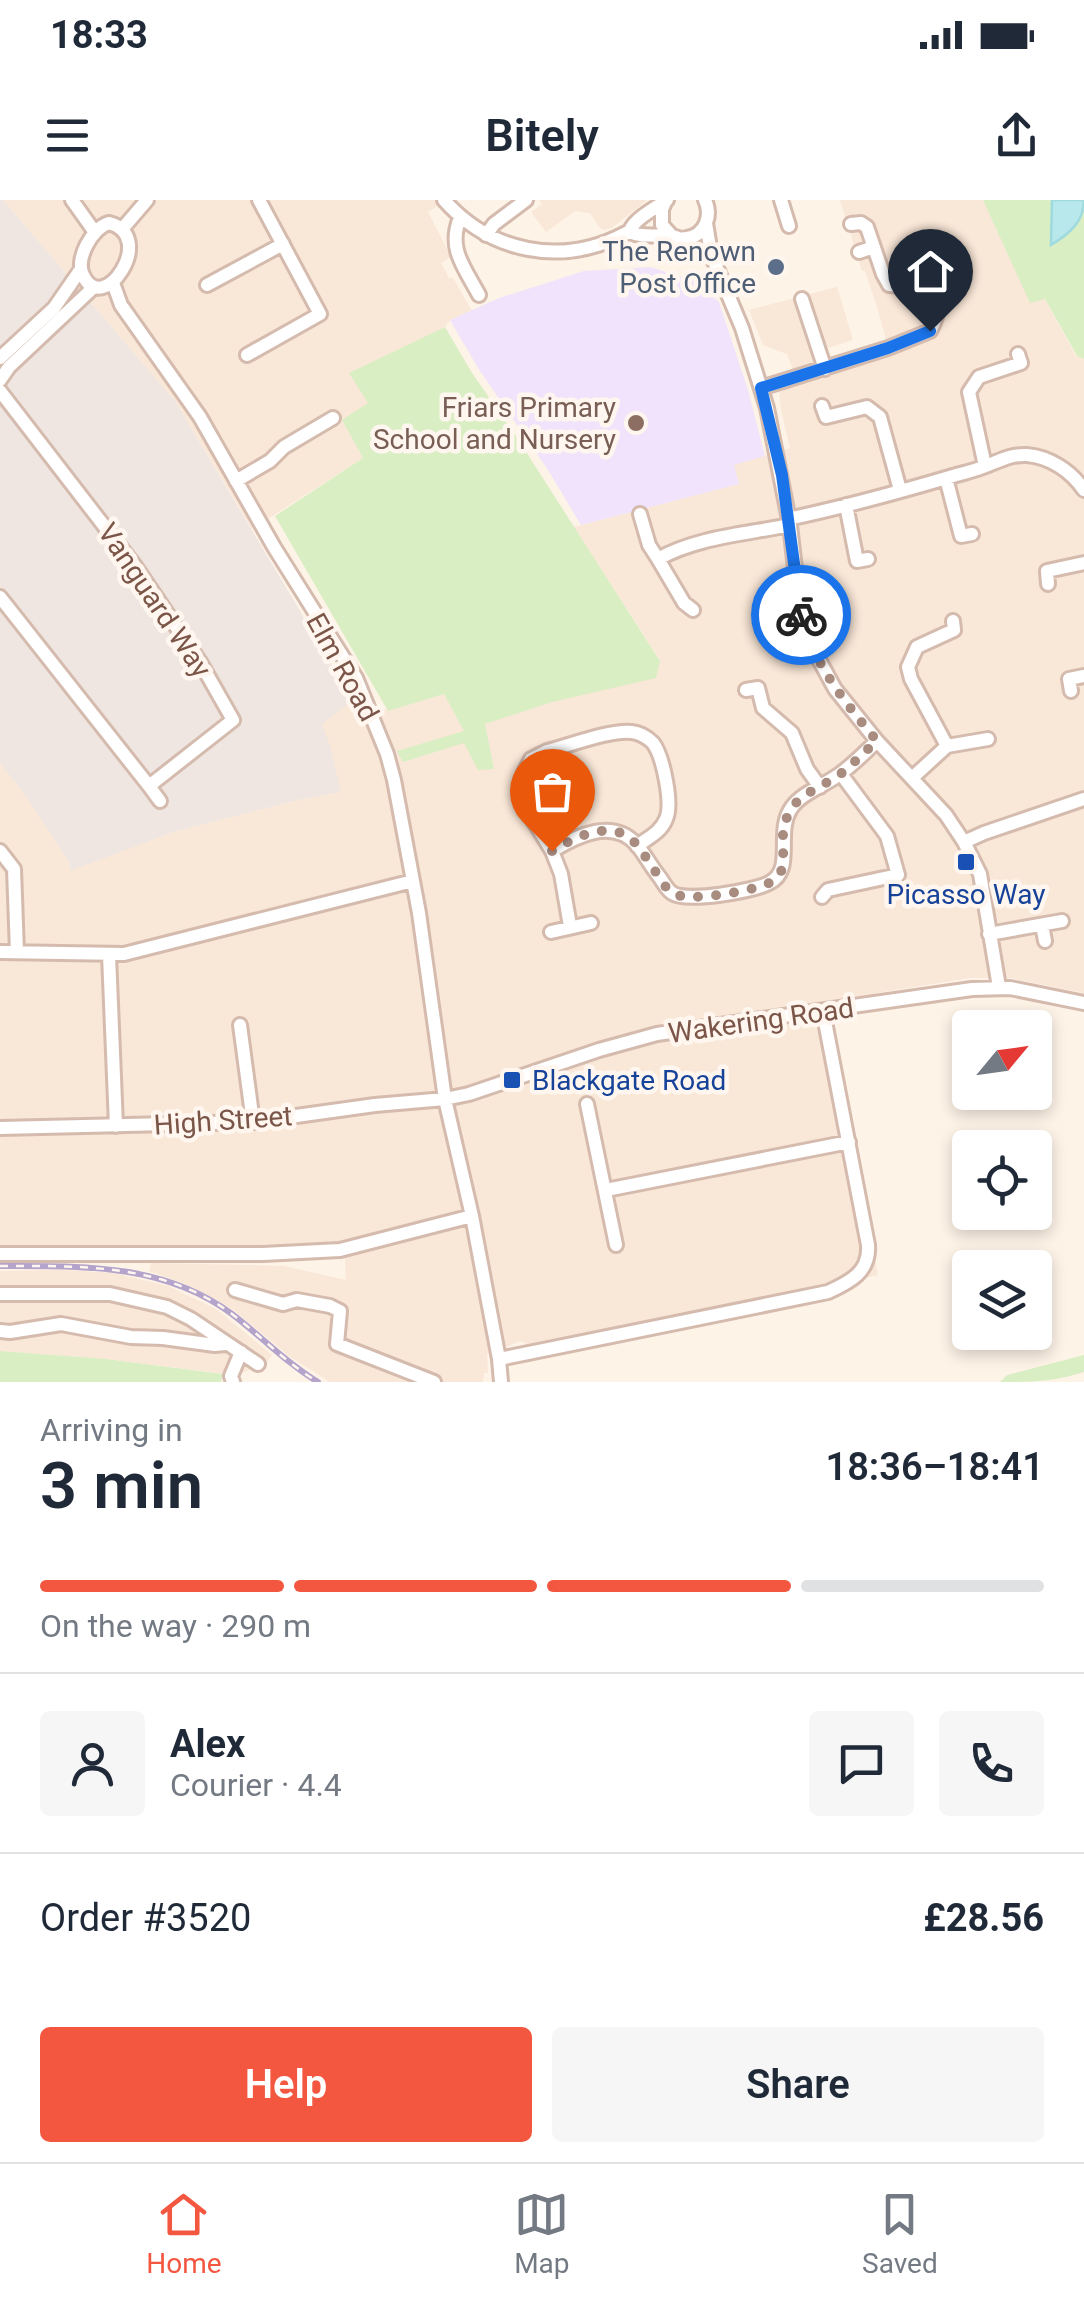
<!DOCTYPE html>
<meta charset="utf-8">
<style>
:root{--surface:#fff;--page:#f6f6f7;--text:#1f2937;--muted:#747a83;--line:#e0e1e3;--accent:#f45740}
body{margin:0;font-family:Roboto,sans-serif;background:var(--page);color:var(--text);height:100vh;display:flex;flex-direction:column;font-size:38px;white-space:nowrap}
*{box-sizing:border-box;margin:0}
p{font-size:32px;color:var(--muted)}
.icon{flex:none;width:55px;height:55px;fill:none;stroke:currentColor;stroke-width:2;stroke-linecap:round;stroke-linejoin:round}
.map{position:relative;height:1182px;overflow:hidden}
.side{display:flex;flex-direction:column;background:var(--surface);flex:1}
.side>*{flex:none}
.needle{width:65px;rotate:61deg}
.tools{position:absolute;left:952px;top:810px;display:grid;gap:20px}
.tools a{display:grid;place-items:center;width:100px;height:100px;border-radius:10px;background:var(--surface);box-shadow:0 5px 15px #0003;font-size:50px}
.pin{position:absolute;display:grid;place-items:center;width:85px;height:85px;color:#fff;margin:-102px -42px;border-radius:50% 50% 50% 0;rotate:-45deg;box-shadow:0 0 10px #0007}
.pin .icon{rotate:45deg}
.courier{position:absolute;display:grid;place-items:center;width:100px;height:100px;margin:-50px;border:8px solid #1a73e8;border-radius:50%;background:#fff;color:#222;box-shadow:0 2px 12px #0007}
.head em{font-style:normal;font-weight:600}
.head div{display:flex;flex-direction:column-reverse}
.head{display:flex;align-items:center;justify-content:space-between;height:170px;padding:0 40px}
h1{font-size:65px;font-weight:600;line-height:75px}
.bar{display:grid;grid-template-columns:repeat(4,1fr);gap:15px 10px;align-content:center;height:120px;padding:0 40px}
.bar i{height:12px;border-radius:8px;background:var(--line)}
.bar .on{background:var(--accent)}
.bar p{grid-column:span 4}
.line{display:flex;align-items:center;gap:25px;padding:0 40px;border-top:2px solid var(--line)}
.line div{flex:1}
.round{display:grid;place-items:center;flex:none;width:105px;height:105px;border-radius:10px;background:var(--page)}
.cta{display:flex;gap:20px;margin-top:auto;padding:20px 40px}
.cta a{flex:1;height:115px;border-radius:10px;background:var(--accent);color:#fff;font-size:40px;font-weight:600;line-height:115px;text-align:center}
.cta a+a{background:var(--page);color:var(--text)}
.status{display:flex;justify-content:space-between;align-items:center;height:70px;padding:0 50px;background:var(--surface);direction:ltr}
.status svg{height:28px;fill:currentColor}
header{display:flex;justify-content:space-between;align-items:center;height:130px;padding:0 40px;background:var(--surface);font-size:45px;font-weight:600}
.tabs{display:flex;justify-content:space-around;align-items:center;height:140px;border-top:2px solid var(--line);background:var(--surface);font-size:28px;color:var(--muted)}
.tabs a{display:grid;justify-items:center;gap:5px}
.tabs .on{color:var(--accent)}
.map>svg:first-child{display:block}
</style>
<div class="status"><b>18:33</b><svg viewBox="0 0 49 12"><path d="M0 12V9h3v3zM5 12V6h3v6zM10 12V3h3v9zM15 12V0h3v12zM26 1h20v11H26zM47 4h2v5h-2z"/></svg></div>
<header><svg class="icon" aria-label="menu" viewBox="0 0 24 24"><path d="M4 6h16M4 12h16M4 18h16"/></svg>Bitely<svg class="icon" aria-label="share" viewBox="0 0 24 24"><path d="M12 15V3M7 8l5-5 5 5M5 13v7h14v-7"/></svg></header>
<div class="map">
<svg width="1084" height="1182" viewBox="0 0 1084 1182">
<rect width="100%" height="100%" fill="#fef3e7"/>
<path fill="#f9e7d7" d="M3,0H447L428,12L451,57L441,63L449,78H453L472,111L450,120L445,127L350,173L368,203L343,221L363,258L252,329L175,201Z
M539,0H647L612,28L604,30L599,27L590,13L575,11L546,32L531,12L542,4Z
M840,0H983L1030,102L1044,98L1076,156L1084,159V793L1010,778H970L827,801L878,1075L527,1144L521,1141L487,1154L488,1173H484L483,1182H330L289,1156L235,1111L214,1098L183,1083L149,1071L151,1063L284,1066L346,1080L344,1043L244,1049L0,1047V563L26,596L69,662L70,670L173,632L298,600L340,592L330,546L321,524L353,500L388,510L444,494L465,532L398,551L404,562L464,542L478,569H494L484,524L552,502L660,460L574,327L738,284L734,265L790,248L781,210L779,189L890,154L877,107L865,71H862Z
M837,87L853,140L815,152L817,162L793,170L787,154L763,145L749,110Z
M62,1070L114,1073L168,1086L216,1109L272,1155L265,1165L235,1175L106,1159L0,1151V1071Z"/>
<path fill="#efe6e1" d="M0,0H3L175,201L353,500L322,524L330,546L341,592L298,600L173,632L70,671L69,662L26,596L0,563Z"/>
<path fill="#f0e3fb" d="M650,67L698,82L719,102L748,190L765,256L734,265L739,284L581,325L548,270L478,168L450,120L499,98L584,71Z"/>
<path fill="#d9eec3" d="M983,0H1084V159L1077,156L1045,99L1030,103Z
M445,127L472,173L514,233L660,461L656,478L552,502L485,524L494,569L478,570L464,543L403,562L397,551L464,531L444,494L388,511L275,316L363,258L342,220L368,203L349,173Z
M0,1151L106,1159L223,1174L221,1182H0Z
M1084,1155V1172C1052,1182 1033,1182 1000,1182L1007,1175Z"/>
<path fill="#b8e8eb" stroke="#9edade" stroke-width="2.5" d="M1052,0H1084C1084,22 1069,34 1051,45Z"/>
<g fill="none" stroke-linecap="round" stroke-linejoin="round">
<defs>
<path id="minor" d="M72,0L94,31
M444,0C490,52 561,67 624,34C636,28 626,33 635,23C643,14 657,7 667,0
M666,0L662,9V25L672,36
M781,0L789,26
M460,18C447,49 465,68 479,95
M109,23C159,36 102,119 83,75C75,59 92,28 109,23Z
M706,23L711,54L742,128L767,208L790,325L800,412L811,445L835,489L877,541L946,615L964,642L980,674L999,787
M851,24L861,23L867,27L883,74L889,85L904,86L937,76
M123,28L147,0
M629,32C643,38 656,34 670,36C681,37 676,40 687,38C706,35 712,15 705,0
M486,35L494,24L526,0
M859,52L874,47
M113,83L121,105L200,217L274,347L356,478L387,554L394,580L419,713L445,899L472,1016L499,1159L501,1182
M207,85L283,44
M802,99L825,169
M247,155L320,114L259,0
M0,158L54,108L81,69
M0,180L9,167L94,87
M761,188L888,148L930,131C939,115 942,94 937,76L947,63
M0,191L135,366L200,462L233,520L149,586L0,397
M822,206L826,217L867,207L880,217L900,290
M985,266L969,192L979,177L1021,163L1018,154
M946,278L961,336L972,334
M236,281L270,261L284,247L333,218
M846,305L857,361L868,359
M640,314L649,345L658,359C697,337 746,334 790,325
M788,319C844,307 899,292 953,276C963,273 973,271 983,267C998,262 1009,254 1027,255C1050,257 1071,271 1084,290
M658,359L684,403L693,410
M1048,384L1047,371L1084,363
M746,490L758,488L763,508L792,533L807,569L820,587
M1071,491L1069,479L1084,476
M947,546L988,539
M912,578L947,546L911,479L908,467L917,447L954,430L953,421
M149,586L160,601
M964,642L984,633L1084,599
M0,651L14,669L17,752
M552,651L533,620L525,580L524,573L531,559L547,551C568,546 612,529 632,532C640,533 647,537 653,543C663,556 673,604 666,619C661,632 648,638 637,646
M822,697L828,690L898,675L887,636L841,574
M1042,725L1045,741
M570,726L561,674L552,651C576,636 612,618 636,644C644,653 650,665 658,675C663,681 666,689 672,693C687,703 753,691 769,683C796,670 774,631 792,607C802,593 823,586 837,576C851,567 864,553 877,541
M551,732L591,723
M989,734L1062,721
M0,752L124,754L413,681
M109,755L116,926
M240,825L253,922
M587,904L616,1045
M0,928L253,922L375,905L445,899L469,894L599,850L657,834L972,789L1010,788L1084,803
M606,990L849,942
M0,1054H263L340,1050L472,1016
M235,1090L283,1104L297,1100L330,1106L340,1111L337,1144L434,1182
M0,1094H110L167,1107L191,1119L258,1164
M0,1131L10,1132L61,1124L131,1137L163,1138L215,1145L225,1144
M499,1159L828,1092C850,1082 870,1072 868,1045L823,811
M233,1182L231,1176L241,1152"/>
</defs>
<use href="#minor" stroke="#d5bbae" stroke-width="18"/>
<use href="#minor" stroke="#fff" stroke-width="12"/>
<defs>
<path id="rail" d="M0,1066C81,1066 163,1063 232,1114C261,1136 286,1163 318,1182"/>
</defs>
<use href="#rail" stroke="#b4a3ca" stroke-width="6"/>
<use href="#rail" stroke="#fff7ef" stroke-width="2.5" stroke-dasharray="8" stroke-linecap="butt"/>
</g>
<g fill="none" stroke-linecap="round" stroke-linejoin="round">
<path stroke="#a98c80" stroke-width="10" stroke-dasharray="0 18" d="M552,651C576,637 613,617 636,644C644,653 650,665 658,675C662,681 666,689 672,693C687,703 753,691 769,683C790,673 781,653 783,635C783,627 785,621 789,613C798,593 826,586 843,572C855,562 865,551 877,541C845,502 814,465 801,415"/>
<path stroke="#1a73e8" stroke-width="12" d="M801,415L782,275L761,188L888,148L930,131"/>
</g>
<circle fill="#5c6f8a" stroke="#fff7ef" stroke-width="4" cx="776" cy="67" r="10"/>
<circle fill="#8d6e63" stroke="#fff7ef" stroke-width="4" cx="636" cy="223" r="10"/>
<g fill="#1a4fb4" stroke="#fff7ef" stroke-width="4">
<rect x="956" y="652" width="20" height="20" rx="5"/>
<rect x="502" y="870" width="20" height="20" rx="5"/>
</g>
<g text-anchor="middle" stroke-width="9" stroke-linejoin="round" paint-order="stroke">
<g font-size="28" fill="#4e5e75" stroke="#fff7ef" text-anchor="end">
<text x="756" y="61">The Renown<tspan x="756" dy="32">Post Office</tspan></text>
</g>
<g font-size="28" fill="#785e54" stroke="#fff7ef" text-anchor="end">
<text x="616" y="217">Friars Primary<tspan x="616" dy="32">School and Nursery</tspan></text>
</g>
<g font-size="28" fill="#7b5548" stroke="#fff7ef">
<text transform="translate(155 400) rotate(56)" y="10">Vanguard Way</text>
<text transform="translate(343 467) rotate(61)" y="10">Elm Road</text>
<text transform="translate(761 820) rotate(-8)" y="10">Wakering Road</text>
<text transform="translate(223 920) rotate(-4)" y="10">High Street</text>
</g>
<g font-size="28" fill="#164399" stroke="#fff7ef">
<text x="966" y="704">Picasso Way</text>
<text x="532" y="890" text-anchor="start">Blackgate Road</text>
</g>
</g>
</svg>
<div class="tools">
<a><svg class="needle" viewBox="-14 -14 28 28"><path d="M0-13l5 13h-10z" fill="#e53935"/><path d="M0 13l5-13h-10z" fill="#747a83"/></svg></a>
<a><svg class="icon" aria-label="locate" viewBox="0 0 24 24"><circle cx="12" cy="12" r="6"/><path d="M12 2v4M12 18v4M2 12h4M18 12h4"/></svg></a>
<a><svg class="icon" aria-label="layers" viewBox="0 0 24 24"><path d="M12 4l9 5-9 5-9-5zM3 14l9 5 9-5"/></svg></a>
</div>
<div class="pin" style="left:552px;top:651px;background:#ea580c"><svg class="icon" aria-label="bag" viewBox="0 0 24 24"><path d="M5 8h14l-1 12H6zM9 8a3 3 0 0 1 6 0"/></svg></div>
<div class="pin" style="left:930px;top:131px;background:#1f2937"><svg class="icon" aria-label="home" viewBox="0 0 24 24"><path d="M3 11l9-7 9 7M6 9v11h12V9"/></svg></div>
<div class="courier" style="left:801px;top:415px"><svg class="icon" aria-label="bike" viewBox="0 0 24 24"><circle cx="6" cy="16" r="4"/><circle cx="18" cy="16" r="4"/><path d="M6 16l4-8h5l3 8M10 8l3 8H6M13 5h3"/></svg></div>
</div>
<section class="side">
<div class="head"><div><h1>3 min</h1><p>Arriving in</p></div><em>18:36–18:41</em></div>
<div class="bar"><i class="on"></i><i class="on"></i><i class="on"></i><i></i><p>On the way · 290 m</p></div>
<div class="line" style="height:180px"><a class="round"><svg class="icon" aria-label="person" viewBox="0 0 24 24"><circle cx="12" cy="8" r="4"/><path d="M4 21q1-7 8-7t8 7"/></svg></a><div><b>Alex</b><p>Courier · 4.4</p></div><a class="round"><svg class="icon" aria-label="chat" viewBox="0 0 24 24"><path d="M4 5h16v11H9l-5 4z"/></svg></a><a class="round"><svg class="icon" aria-label="phone" viewBox="0 0 24 24"><path d="M5 4h4l2 5-3 2q2 4 5 5l2-3 5 2v4C11 20 4 13 5 4z"/></svg></a></div>
<div class="line" style="height:130px"><div>Order #3520</div><b>£28.56</b></div>
<div class="cta"><a>Help</a><a>Share</a></div>
</section>
<nav class="tabs">
<a class="on"><svg class="icon" aria-label="home" viewBox="0 0 24 24"><path d="M3 11l9-7 9 7M6 9v11h12V9"/></svg>Home</a>
<a><svg class="icon" aria-label="map" viewBox="0 0 24 24"><path d="M3 6l6-2 6 2 6-2v14l-6 2-6-2-6 2zM9 4v14M15 6v14"/></svg>Map</a>
<a><svg class="icon" aria-label="saved" viewBox="0 0 24 24"><path d="M7 4h10v16l-5-4-5 4z"/></svg>Saved</a>
</nav>
